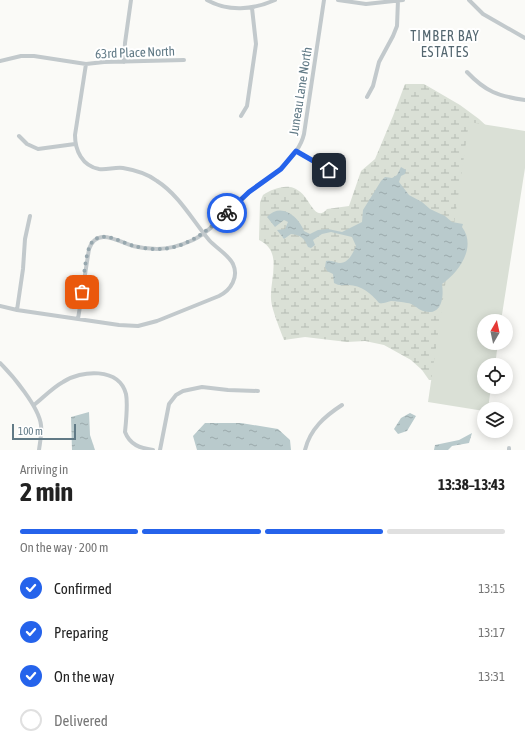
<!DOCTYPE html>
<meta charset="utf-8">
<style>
:root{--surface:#fff;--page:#f2f2f2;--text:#222;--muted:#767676;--line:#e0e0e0;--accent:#2563eb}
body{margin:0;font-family:"Asap Condensed",sans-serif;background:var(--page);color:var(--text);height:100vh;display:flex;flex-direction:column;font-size:15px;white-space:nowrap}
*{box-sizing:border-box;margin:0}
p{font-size:13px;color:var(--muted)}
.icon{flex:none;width:22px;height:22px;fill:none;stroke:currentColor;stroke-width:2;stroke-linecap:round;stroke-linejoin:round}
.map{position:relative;height:450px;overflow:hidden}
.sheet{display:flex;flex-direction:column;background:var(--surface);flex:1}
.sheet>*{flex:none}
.needle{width:26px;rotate:9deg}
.buttons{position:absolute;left:477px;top:314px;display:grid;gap:8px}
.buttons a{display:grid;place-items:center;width:36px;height:36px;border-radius:50%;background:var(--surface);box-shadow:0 2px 10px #0003;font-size:20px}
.scale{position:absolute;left:12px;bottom:10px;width:64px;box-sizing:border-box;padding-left:4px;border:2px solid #617a86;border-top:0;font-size:11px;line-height:14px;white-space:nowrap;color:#617a86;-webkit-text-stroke:3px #fff;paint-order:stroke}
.pin{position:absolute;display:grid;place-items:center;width:34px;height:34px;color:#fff;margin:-17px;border-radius:8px;box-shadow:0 2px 6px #0006}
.courier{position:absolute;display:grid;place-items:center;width:40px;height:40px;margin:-20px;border:3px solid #2563eb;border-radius:50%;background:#fff;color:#222;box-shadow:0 1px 5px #0007}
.headline em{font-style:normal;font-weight:700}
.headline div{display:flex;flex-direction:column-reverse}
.headline{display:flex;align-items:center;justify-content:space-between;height:68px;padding:0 20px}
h1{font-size:26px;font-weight:700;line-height:30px}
.bar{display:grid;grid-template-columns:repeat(4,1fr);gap:6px 4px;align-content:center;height:48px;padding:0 20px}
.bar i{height:5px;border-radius:3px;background:var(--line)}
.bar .selected{background:var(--accent)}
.bar p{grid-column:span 4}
ol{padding:0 20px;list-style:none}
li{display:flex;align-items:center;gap:12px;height:44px}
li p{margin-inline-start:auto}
li .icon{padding:4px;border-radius:50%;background:var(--accent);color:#fff;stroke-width:4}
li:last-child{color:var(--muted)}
li i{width:22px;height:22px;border:2px solid var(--line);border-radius:50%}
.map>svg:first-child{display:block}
</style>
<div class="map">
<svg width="525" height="450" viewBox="0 0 525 450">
<defs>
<pattern id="wetland-marsh" width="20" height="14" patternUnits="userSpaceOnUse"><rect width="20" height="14" fill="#dae0d6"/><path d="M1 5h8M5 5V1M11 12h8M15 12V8" fill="none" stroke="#b4bbb3"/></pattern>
<pattern id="water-ripples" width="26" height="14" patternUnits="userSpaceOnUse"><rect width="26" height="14" fill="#b9cacc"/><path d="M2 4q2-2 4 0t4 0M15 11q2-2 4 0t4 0" fill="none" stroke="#9aa9ab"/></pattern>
</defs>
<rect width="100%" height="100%" fill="#fafaf7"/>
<path fill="url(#wetland-marsh)" d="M405,84H424L460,105L479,119L492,131L444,380H429L422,370L411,360L384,345L365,341L347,342L305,337L284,340C280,329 271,308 271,298C270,278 283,251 259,240L260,202L263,195C271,190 280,186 290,187C294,187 303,193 305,197C311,204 317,221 327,209L349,206L361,171L375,159L393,116Z"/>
<path fill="#dae0d6" d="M469,122L525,131V168L501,321H484V343H498L495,365H484V387H491L488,409H484V411L428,402Z"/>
<path fill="url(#water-ripples)" d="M401,167L406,170L405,174L401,176L399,182L409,195L422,202L430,209L445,216L452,222L463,224L462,227C477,247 459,272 442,284C444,297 442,317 423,311C417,309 413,303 407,303C402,302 396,301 391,301C386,302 384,304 379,303C371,293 360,284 346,285C341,285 339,286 334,283L333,274L327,271L325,267L326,261C331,260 334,262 339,263C348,264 353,253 356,246L352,237L331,232L322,234L313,240L315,245L311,248L308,247C304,238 301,235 291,234L284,239L277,230L285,229L288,222L284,220L275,227L267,217C281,202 298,216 304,231L310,234L318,230L328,229L342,232L362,222L363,210L381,181L385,177L392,178L397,175Z
M89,412L90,435L95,450H72L71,417Z
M410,413L416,416L407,431L398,434L394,429L401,418Z
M205,423H241L278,429L290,440L291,450H197L193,436Z
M472,433L469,443L452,446L448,450H434L435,445L459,440Z"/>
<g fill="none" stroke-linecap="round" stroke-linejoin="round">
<path stroke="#c2c9cc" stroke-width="4" d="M207,0C228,12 253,10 275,0
M338,0L366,4L403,0
M469,0L483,14L525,38
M0,61L21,56H34L86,64L104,62L184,60
M124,62L125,43L131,0
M467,72C486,92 498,96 525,100
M367,97L373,86L379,62L393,36L397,26L398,0
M241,116L247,106L256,44L252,8
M19,136L27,144L38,149L75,144
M296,151L329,170
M0,306L17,310L119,325L138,326L157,321L219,296C231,290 239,277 233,264C228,254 216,248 209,240C193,221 179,195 157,181C148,174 135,170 123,168C115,167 107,170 99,169C82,166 75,150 75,135L86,64
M17,310L23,269L25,239L30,216
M78,319L89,249C97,227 117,241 133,246C141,248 149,249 157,249C169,249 182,245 193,240C214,229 230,208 248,193C258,184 271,179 280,169C290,160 301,147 304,134L324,0
M0,363C13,376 39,407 41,425C42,433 40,442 39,450
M34,405C43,398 52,388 63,382C81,370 119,367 126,394C128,404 126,422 125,432C130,445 140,448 153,450
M160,450L169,404L176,395L183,391L202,387L228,390L258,391
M305,450C310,429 325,416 342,405
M509,450V448"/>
</g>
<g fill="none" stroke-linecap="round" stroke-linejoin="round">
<path stroke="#97a7ae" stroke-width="4" stroke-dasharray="0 7.2" d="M82,292C84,280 85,249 93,241C104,230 122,243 134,246C145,249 158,250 170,248C194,243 210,228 227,213"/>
<path stroke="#2563eb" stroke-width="5" d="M227,213L249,192L281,169L296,151L329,170"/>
</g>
<g text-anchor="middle" stroke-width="4" stroke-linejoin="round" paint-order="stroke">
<g font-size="13" fill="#617a86" stroke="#fff">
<text transform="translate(135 52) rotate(-2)" y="5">63rd Place North</text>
<text transform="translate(300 91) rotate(-81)" y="5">Juneau Lane North</text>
</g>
<g font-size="14" letter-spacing="1" fill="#546770" stroke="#fff">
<text x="445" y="41">TIMBER BAY<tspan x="445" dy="16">ESTATES</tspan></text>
</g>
</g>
</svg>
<div class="buttons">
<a><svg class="needle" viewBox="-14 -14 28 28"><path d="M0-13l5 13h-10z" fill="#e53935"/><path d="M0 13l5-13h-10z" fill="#767676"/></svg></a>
<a><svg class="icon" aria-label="locate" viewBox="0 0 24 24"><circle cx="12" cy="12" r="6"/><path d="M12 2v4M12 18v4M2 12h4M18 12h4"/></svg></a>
<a><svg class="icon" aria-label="layers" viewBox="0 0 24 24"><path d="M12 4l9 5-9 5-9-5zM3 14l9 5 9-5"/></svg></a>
</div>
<div class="scale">100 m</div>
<div class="pin" style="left:82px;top:292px;background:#ea580c"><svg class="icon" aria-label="bag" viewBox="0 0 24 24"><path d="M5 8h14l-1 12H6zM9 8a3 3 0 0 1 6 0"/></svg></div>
<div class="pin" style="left:329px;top:170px;background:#1f2937"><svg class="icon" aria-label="home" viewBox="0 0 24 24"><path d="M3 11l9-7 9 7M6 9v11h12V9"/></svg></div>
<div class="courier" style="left:227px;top:213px"><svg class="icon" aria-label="bike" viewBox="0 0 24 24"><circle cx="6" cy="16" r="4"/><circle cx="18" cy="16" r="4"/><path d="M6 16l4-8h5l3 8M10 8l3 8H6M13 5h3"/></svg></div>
</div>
<section class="sheet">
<div class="headline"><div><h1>2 min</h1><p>Arriving in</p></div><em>13:38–13:43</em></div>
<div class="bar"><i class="selected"></i><i class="selected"></i><i class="selected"></i><i></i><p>On the way · 200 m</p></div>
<ol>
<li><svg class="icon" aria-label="check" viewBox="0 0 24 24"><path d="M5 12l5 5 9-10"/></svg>Confirmed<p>13:15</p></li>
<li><svg class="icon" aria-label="check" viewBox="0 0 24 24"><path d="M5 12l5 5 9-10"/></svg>Preparing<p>13:17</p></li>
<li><svg class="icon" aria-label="check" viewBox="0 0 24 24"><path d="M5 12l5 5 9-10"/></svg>On the way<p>13:31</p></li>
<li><i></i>Delivered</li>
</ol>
</section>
